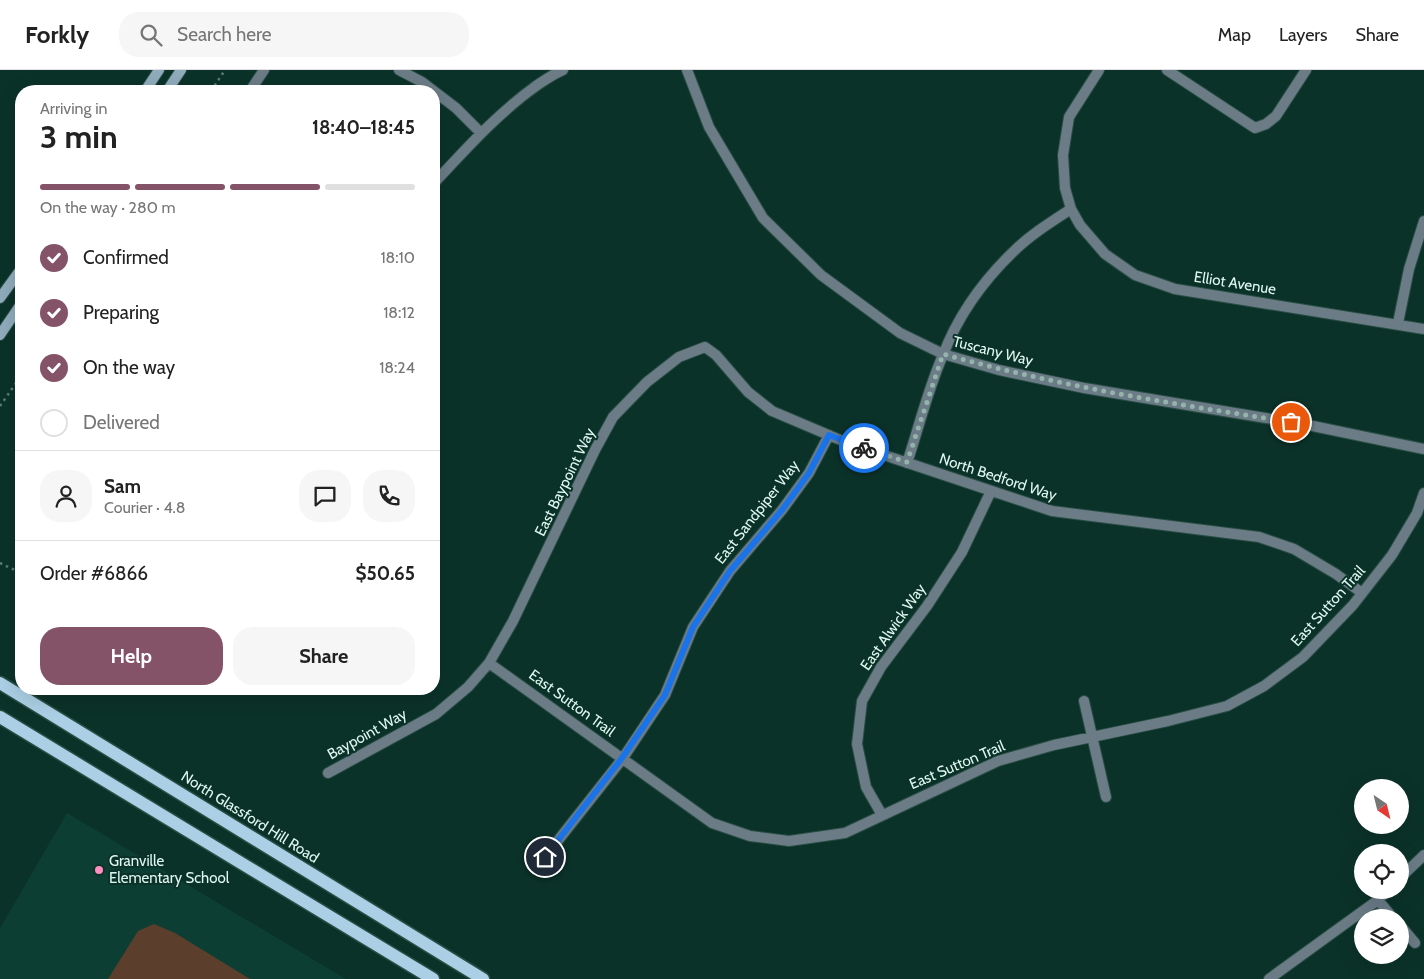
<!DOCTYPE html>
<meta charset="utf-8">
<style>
:root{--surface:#fff;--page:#f6f6f6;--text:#222;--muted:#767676;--line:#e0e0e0;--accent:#855368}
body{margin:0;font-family:Cabin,sans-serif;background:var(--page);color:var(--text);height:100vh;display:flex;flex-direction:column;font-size:19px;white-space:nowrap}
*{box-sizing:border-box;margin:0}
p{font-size:16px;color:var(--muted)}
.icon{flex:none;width:28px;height:28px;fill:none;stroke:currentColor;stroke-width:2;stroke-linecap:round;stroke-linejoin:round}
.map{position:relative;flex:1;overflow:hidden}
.side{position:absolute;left:15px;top:15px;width:425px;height:610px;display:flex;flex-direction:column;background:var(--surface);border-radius:20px;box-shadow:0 5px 20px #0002}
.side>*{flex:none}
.needle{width:32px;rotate:145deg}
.buttons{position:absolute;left:1354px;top:709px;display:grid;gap:10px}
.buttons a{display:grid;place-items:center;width:55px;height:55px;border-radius:50%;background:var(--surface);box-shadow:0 5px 20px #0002;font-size:25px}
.pin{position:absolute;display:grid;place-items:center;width:42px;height:42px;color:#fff;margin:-21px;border:2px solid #fff;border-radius:50%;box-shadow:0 1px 5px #0007}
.courier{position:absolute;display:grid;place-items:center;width:50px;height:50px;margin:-25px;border:4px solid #1a73e8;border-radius:50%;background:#fff;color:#222;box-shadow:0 1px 6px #0007}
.summary em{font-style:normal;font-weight:700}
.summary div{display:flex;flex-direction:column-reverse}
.summary{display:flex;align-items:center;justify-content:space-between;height:85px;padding:0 25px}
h1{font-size:32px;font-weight:700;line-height:38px}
.bar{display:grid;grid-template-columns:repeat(4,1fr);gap:8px 5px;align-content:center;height:60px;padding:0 25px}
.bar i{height:6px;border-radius:4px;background:var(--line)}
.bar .on{background:var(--accent)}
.bar p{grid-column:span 4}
.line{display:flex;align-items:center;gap:12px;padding:0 25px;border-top:1px solid var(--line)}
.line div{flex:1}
.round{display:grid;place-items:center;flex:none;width:52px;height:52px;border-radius:20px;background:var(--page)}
ol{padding:0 25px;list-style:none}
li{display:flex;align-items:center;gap:15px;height:55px}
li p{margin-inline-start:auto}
li .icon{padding:5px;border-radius:50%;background:var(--accent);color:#fff;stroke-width:4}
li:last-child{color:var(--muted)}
li i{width:28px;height:28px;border:2px solid var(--line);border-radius:50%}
.primary-button{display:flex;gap:10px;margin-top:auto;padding:10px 25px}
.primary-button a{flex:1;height:58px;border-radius:20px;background:var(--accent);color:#fff;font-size:20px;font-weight:700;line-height:58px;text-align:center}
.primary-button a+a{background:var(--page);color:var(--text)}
header{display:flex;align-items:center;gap:30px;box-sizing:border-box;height:70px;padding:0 25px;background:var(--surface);border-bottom:1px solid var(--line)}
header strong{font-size:24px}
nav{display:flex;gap:28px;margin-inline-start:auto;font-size:18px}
.search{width:350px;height:45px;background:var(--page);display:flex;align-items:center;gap:12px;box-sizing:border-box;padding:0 18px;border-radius:20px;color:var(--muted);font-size:19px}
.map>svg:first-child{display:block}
</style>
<header>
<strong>Forkly</strong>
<div class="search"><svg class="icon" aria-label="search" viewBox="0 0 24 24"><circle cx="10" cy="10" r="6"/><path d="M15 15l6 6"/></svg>Search here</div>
<nav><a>Map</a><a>Layers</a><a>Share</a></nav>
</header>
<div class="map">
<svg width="1424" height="909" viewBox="0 0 1424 909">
<rect width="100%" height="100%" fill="#0b3229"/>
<path fill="#0d3e33" d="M67,743L346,909H0V858Z"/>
<path fill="#5b3e2b" d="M154,854L175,863L250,909H108L138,861Z"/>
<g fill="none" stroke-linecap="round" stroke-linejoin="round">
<defs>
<path id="minor" d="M399,0L422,12L456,38L481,63
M1099,0L1069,47L1063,85L1065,118L1071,139L1080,155L1105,184L1135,205L1175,219L1424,259
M1167,0L1255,58L1266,54L1276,46L1306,0
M250,21L264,0
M434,113C466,79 498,43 536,16C545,10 553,4 563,0
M1398,253L1409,199L1424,151
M907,393C919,357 928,319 943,285C958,246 983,211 1013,182C1030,165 1051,152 1071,139
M489,593L712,753L750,766L789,771L845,763L998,691L1054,675L1168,651L1227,636L1264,616L1303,587L1353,535L1392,485L1417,443L1424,423
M1084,631L1106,727
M328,703L436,644L468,617L489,593L513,551L595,380L613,347L647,312L679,287L705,277L716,285L748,322L772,341L845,372L1052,441L1259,467L1294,479L1336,504L1362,523
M882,745L866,717L857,674L862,631L881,597L927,536L962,482L991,421
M545,787L623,688L665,625L693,557L730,501L782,440L809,403L829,365
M1400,808L1424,785
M1378,830L1393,848
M1400,855L1415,873
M1269,909L1378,830L1388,820"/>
<path id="tertiary" d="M687,0L709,57L763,148L821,205L900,263L943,284L999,300L1084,318L1308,355L1424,379"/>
<path id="secondary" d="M145,21L159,0
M167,21L181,0
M0,228L21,199
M0,265L21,234"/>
<path id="primary" d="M0,613L483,909
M0,647L433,909"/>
</defs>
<use href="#minor" stroke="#294e45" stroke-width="12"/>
<use href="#tertiary" stroke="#294e45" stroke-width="12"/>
<use href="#secondary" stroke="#294e45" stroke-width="12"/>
<use href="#primary" stroke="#294e45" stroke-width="15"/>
<path stroke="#5a7c73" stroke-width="2.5" stroke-dasharray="2.5 4" stroke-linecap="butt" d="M211,21L225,0
M0,336L21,306
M0,493L21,503"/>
<use href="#minor" stroke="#6b7c87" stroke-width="10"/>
<use href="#tertiary" stroke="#6b7c87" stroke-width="10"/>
<use href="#secondary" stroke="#8fabbc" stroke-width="10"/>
<use href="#primary" stroke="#abcfe5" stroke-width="12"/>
</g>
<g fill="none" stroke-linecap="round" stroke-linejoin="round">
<path stroke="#94b3aa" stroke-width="5" stroke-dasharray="0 9" d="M864,378L907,392L943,284C1057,316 1174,334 1291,352"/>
<path stroke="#1a73e8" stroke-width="6" d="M545,787L622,688L665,625L693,557L730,501L782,440L809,403L829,365L864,378"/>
</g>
<circle fill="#fe8ebd" stroke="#0b3229" stroke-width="2" cx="99" cy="800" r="5"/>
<g text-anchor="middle" stroke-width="4" stroke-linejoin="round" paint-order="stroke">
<g font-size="15" fill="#def8ef" stroke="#0b3229">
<text transform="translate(1235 213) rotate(9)" y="5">Elliot Avenue</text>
<text transform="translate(993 281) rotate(14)" y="5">Tuscany Way</text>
<text transform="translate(998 407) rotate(18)" y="5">North Bedford Way</text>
<text transform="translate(565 412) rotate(-64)" y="5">East Baypoint Way</text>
<text transform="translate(757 442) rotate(-52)" y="5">East Sandpiper Way</text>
<text transform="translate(1328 536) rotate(-48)" y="5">East Sutton Trail</text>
<text transform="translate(893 557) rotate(-55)" y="5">East Alwick Way</text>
<text transform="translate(572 633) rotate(36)" y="5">East Sutton Trail</text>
<text transform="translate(367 664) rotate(-29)" y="5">Baypoint Way</text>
<text transform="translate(957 695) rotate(-23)" y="5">East Sutton Trail</text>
<text transform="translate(250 747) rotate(32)" y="5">North Glassford Hill Road</text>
</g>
<g font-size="15" fill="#def8ef" stroke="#0b3229" text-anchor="start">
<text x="109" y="796">Granville<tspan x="109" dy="17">Elementary School</tspan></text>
</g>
</g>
</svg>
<div class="buttons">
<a><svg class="needle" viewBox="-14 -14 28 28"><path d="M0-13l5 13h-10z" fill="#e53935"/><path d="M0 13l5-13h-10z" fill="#767676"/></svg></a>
<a><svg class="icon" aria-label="locate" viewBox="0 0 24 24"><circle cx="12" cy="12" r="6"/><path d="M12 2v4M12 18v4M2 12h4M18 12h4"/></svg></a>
<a><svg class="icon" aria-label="layers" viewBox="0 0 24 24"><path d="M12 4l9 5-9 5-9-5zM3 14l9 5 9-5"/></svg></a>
</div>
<div class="pin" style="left:1291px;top:352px;background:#ea580c"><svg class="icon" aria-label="bag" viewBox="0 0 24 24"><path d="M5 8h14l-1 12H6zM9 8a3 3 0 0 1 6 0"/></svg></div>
<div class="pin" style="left:545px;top:787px;background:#1f2937"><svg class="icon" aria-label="home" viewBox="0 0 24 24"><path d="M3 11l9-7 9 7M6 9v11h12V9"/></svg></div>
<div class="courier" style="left:864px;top:378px"><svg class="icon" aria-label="bike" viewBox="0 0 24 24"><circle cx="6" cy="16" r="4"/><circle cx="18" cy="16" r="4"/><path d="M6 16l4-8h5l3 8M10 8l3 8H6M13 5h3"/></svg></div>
<section class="side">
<div class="summary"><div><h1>3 min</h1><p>Arriving in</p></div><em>18:40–18:45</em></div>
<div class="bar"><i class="on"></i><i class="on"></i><i class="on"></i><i></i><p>On the way · 280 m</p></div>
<ol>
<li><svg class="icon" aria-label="check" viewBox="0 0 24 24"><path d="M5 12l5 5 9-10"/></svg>Confirmed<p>18:10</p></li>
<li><svg class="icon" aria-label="check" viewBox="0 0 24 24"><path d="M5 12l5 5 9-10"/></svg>Preparing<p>18:12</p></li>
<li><svg class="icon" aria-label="check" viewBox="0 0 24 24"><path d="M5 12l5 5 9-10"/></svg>On the way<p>18:24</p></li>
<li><i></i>Delivered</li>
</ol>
<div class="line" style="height:90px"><a class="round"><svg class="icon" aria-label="person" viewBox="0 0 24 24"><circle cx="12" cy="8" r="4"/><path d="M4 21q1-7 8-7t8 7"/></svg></a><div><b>Sam</b><p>Courier · 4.8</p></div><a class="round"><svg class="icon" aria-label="chat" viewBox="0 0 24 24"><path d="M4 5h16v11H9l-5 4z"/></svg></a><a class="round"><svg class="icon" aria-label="phone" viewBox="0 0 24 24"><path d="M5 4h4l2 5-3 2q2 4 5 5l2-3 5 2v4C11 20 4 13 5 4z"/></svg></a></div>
<div class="line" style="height:65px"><div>Order #6866</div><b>$50.65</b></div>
<div class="primary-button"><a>Help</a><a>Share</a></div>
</section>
</div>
